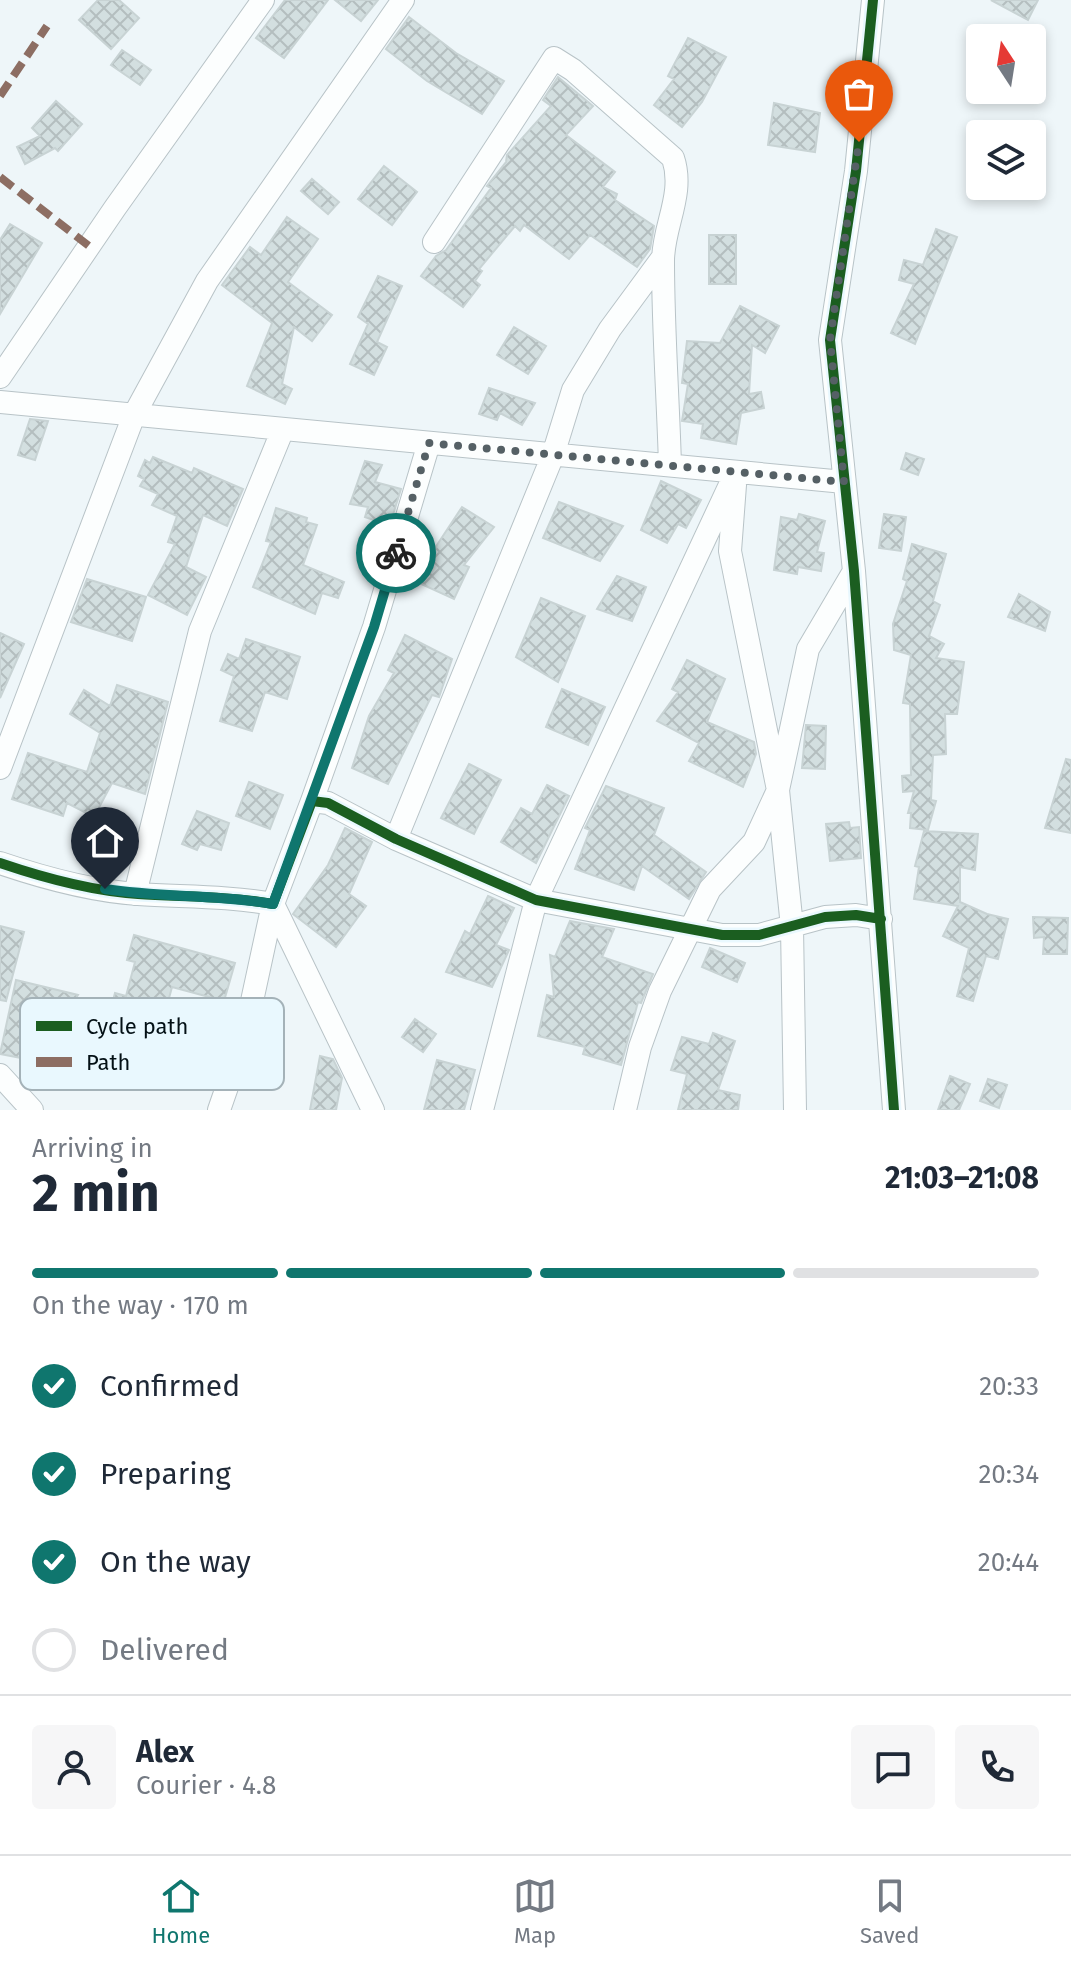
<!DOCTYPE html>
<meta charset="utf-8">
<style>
:root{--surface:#fff;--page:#f6f6f7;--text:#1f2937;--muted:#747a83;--line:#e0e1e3;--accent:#0f766e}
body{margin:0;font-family:"Fira Sans",sans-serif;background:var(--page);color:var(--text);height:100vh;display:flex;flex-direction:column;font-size:30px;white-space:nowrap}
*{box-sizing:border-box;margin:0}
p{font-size:26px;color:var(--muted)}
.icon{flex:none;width:44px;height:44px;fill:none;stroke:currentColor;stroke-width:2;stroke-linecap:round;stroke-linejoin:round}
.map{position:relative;height:1110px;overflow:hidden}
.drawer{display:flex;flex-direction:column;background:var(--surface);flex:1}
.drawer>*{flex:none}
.needle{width:52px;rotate:348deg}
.controls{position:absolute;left:966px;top:24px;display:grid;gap:16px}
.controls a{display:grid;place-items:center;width:80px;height:80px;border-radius:8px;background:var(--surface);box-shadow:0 4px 12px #0003;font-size:40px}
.pin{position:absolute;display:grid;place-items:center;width:68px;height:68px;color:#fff;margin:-82px -34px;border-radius:50% 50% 50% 0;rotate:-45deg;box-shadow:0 0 8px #0007}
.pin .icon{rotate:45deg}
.courier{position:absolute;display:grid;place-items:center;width:80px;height:80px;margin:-40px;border:6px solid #0f766e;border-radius:50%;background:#fff;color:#222;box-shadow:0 2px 10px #0007}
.summary em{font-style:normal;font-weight:700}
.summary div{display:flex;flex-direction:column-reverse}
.summary{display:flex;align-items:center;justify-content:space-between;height:136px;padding:0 32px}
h1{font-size:52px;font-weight:700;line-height:60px}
.bar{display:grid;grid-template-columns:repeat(4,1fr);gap:12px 8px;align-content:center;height:96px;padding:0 32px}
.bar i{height:10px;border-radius:6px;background:var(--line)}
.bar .active{background:var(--accent)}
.bar p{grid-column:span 4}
.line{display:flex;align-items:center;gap:20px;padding:0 32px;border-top:2px solid var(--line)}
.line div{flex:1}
.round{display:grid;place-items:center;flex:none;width:84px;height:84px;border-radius:8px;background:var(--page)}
ol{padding:0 32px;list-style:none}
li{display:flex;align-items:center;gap:24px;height:88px}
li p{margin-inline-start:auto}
li .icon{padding:8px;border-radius:50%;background:var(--accent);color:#fff;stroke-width:4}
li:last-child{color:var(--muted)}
li i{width:44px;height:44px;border:4px solid var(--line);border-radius:50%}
.tabs{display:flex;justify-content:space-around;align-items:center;height:112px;border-top:2px solid var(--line);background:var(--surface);font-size:22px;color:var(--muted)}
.tabs a{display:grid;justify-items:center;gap:4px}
.tabs .active{color:var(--accent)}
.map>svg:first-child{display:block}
</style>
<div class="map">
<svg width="1071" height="1110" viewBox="0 0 1071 1110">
<defs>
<pattern id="building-cross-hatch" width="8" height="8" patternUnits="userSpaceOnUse" patternTransform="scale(2)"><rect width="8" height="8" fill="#d3dfe0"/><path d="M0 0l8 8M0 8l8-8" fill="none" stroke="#b4bebf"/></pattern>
</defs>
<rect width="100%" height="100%" fill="#eef6f9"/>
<path fill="url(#building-cross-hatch)" stroke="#c8d3d4" stroke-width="2" d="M98,0H119L139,18L111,49L79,20Z
M285,0H328L284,58L256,38Z
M335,0H378L361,21Z
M991,0H1038L1028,20Z
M409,17L456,53L504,81L482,114L427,81L386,49Z
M688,38L726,57L702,102L682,127L654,105L674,79L668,76Z
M122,50L151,70L140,85L111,65Z
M558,77L593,106L566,135L615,172L603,187L617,194L615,200L654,226L650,249L637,267L590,235L569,259L524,225L520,231L515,226L479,269L482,271L475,281L480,285L463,307L421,276L436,256L446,250L491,188L487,186L506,162L507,155L551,106L543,100Z
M56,101L82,124L58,151L55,148L25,164L17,147L40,136L32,128Z
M774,103L820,113L815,152L768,145Z
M384,166L417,192L392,225L358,199Z
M312,179L339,202L328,214L301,191Z
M287,217L318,239L288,282L332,315L312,341L294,327L282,384L292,389L285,404L247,386L272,323L222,285L250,247L261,255Z
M10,224L42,243L0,314V240Z
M936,229L957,237L915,344L891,333L914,284L899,280L904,260L923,265Z
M709,235H736V284H709Z
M378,276L402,286L377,342L387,347L374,375L350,364L368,324L358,317Z
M740,306L779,326L765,353L752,345L749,394L761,392L764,408L741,413L736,444L701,438L703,424L682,421L688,384L682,383L687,341L720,343Z
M514,327L546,346L528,374L497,355Z
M489,388L535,403L522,425L500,413L497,420L479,414Z
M30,419L48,421L35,460L18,455Z
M906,453L924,459L918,475L901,469Z
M153,457L192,473L194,468L243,489L227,526L203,515L186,567L206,577L187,615L148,595L175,544L168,542L177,516L152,505L158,494L140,486L144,479L138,476L145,460L150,463Z
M365,461L382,465L375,482L401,489L381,553L374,520L365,517L368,507L350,504Z
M661,481L701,500L686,528L678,524L667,543L641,530Z
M559,502L623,526L600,561L543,538Z
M462,507L494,527L464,565L469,567L454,599L419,583L437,545Z
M276,508L307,518L306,522L317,525L303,565L344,582L338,598L322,593L315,614L253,587L271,542L266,541Z
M799,514L825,521L817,552L824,553L821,571L798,567L797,574L774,570L781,517L797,520Z
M884,514L906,517L901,551L879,548Z
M912,544L946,554L933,601L940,605L929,636L944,644L936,658L964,662L957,714H945L946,754L933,755L931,800L936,801L928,830L910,828L911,813H908L914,791L903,792L902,776L911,775L910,704L903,703L911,655L894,650L893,624L907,581L903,579Z
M617,576L646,587L632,621L597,609Z
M87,579L146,597L132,641L71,622Z
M1019,594L1050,612L1045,631L1008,617Z
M541,598L585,616L558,682L516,657Z
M0,633L24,644L0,698Z
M405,635L452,659L439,697L432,695L388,784L352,768L369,716L394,673L388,670Z
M246,639L300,657L287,699L265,692L252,731L220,721L234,676L221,670L228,654L239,659Z
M687,660L725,679L707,722L754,742L756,754L743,787L689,761L699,743L657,721L678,692L672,689Z
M117,685L168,702L145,794L112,783L94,817L67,803L63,816L12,799L28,753L87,772L100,733L70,714L84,690L110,706Z
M562,689L605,707L588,745L546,727Z
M806,725L826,726L825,769L802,768Z
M1066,759L1071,760V833L1045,828Z
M469,764L501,780L474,834L441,818Z
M249,782L283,795L270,829L236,816Z
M547,785L569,796L536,863L501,842L521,808L532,814Z
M606,786L664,808L654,835L706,872L689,899L642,866L634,890L575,869L590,830L585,828Z
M197,811L229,823L221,850L200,844L197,850L182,844Z
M114,820L129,831L117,848L101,837Z
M849,822L850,828L859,827L861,858L830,861L826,824Z
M345,828L372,842L349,894L366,906L336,947L293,914L328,865Z
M924,831L978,834L975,870L960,867V902L987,914L1008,919L998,959L986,956L973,1001L957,996L969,948L943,936L958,906L914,899L919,867L915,866Z
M488,896L514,908L496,945L509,950L492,987L446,972L465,931L470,934Z
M1033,917L1068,918L1067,954H1043L1044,937L1034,938Z
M570,921L614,929L602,957L653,974L641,1003L638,1002L621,1065L583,1054L585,1047L538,1036L547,995L554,997L550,955L555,957Z
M0,926L24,932L6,1001L0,1000Z
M134,935L235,963L224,1001L172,987L165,1013L153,1010L146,1034L107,1023L115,993L126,996L135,962L127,960Z
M710,948L745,963L737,982L702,967Z
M16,980L78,995L50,1040L108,1070L106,1075L90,1071L83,1085L64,1075L68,1067L0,1054Z
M415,1019L436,1034L423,1052L402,1037Z
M713,1033L735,1041L718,1090L740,1095L738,1110H678L687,1074L671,1070L682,1037L709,1044Z
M320,1056L333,1059L342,1078L336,1110H310Z
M437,1060L475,1070L464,1110H424Z
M950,1076L970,1084L959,1110H938Z
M988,1079L1007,1085L999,1108L980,1101Z"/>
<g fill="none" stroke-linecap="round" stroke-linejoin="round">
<defs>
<path id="minor" d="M873,0L856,171L830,340L854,571L894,1110
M434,242L554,58L573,70L673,158C685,194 663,226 663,261C663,329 668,397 670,465
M0,377L115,208L263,0
M0,402L844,482
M735,485L730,551L778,790L792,927L795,1110
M0,768L134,415L207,281L403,0
M312,801L374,627L429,443
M396,839L553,455L573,390L610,329L663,257
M0,863C44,878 91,891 138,894C183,897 228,896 273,904L312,801L328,803L396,839L536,900L722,935H759L825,917L856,915L881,919
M135,894L200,631L283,429
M273,904L373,1110
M0,1075L32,1110
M219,1110L244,1038L273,904
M482,1110L536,900L736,472
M625,1110L640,1047L660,991L710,889L754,842L778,790L808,649L854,571"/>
</defs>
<use href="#minor" stroke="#b8c3c7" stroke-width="24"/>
<use href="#minor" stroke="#fcfefe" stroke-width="22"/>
<path stroke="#8d6e63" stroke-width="8" stroke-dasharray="16 8" stroke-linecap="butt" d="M0,96L47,26
M0,177L89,246"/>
<defs>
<path id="cycleway" d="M873,0L856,171L830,340L854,571L894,1110
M0,863C44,878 91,891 138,894C183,897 228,896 273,904L312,801L328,803L396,839L536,900L722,935H759L825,917L856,915L881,919"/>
</defs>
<use href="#cycleway" stroke="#e9f8fe" stroke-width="15"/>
<use href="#cycleway" stroke="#1b5e20" stroke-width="10"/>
</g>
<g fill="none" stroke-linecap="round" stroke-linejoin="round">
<path stroke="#556065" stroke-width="8" stroke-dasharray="0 14.4" d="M396,553L429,443L844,482L830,340L859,142"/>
<path stroke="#0f766e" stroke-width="10" d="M105,889C161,898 217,894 273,904L374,627L396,553"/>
</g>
<rect x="20" y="998" width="264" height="92" rx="12" fill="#e9f8fe" stroke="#a4b2b8" stroke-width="2"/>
<rect x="36" y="1021" width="36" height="10" fill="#1b5e20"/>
<rect x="36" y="1057" width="36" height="10" fill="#8d6e63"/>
<g font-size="22" fill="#031015">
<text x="86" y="1034">Cycle path</text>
<text x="86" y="1070">Path</text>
</g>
</svg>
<div class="controls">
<a><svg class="needle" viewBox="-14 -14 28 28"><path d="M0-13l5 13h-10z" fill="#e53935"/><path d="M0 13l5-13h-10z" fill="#747a83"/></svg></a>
<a><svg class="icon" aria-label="layers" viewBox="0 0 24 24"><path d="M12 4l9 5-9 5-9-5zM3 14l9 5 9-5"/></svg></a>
</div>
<div class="pin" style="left:859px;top:142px;background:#ea580c"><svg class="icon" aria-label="bag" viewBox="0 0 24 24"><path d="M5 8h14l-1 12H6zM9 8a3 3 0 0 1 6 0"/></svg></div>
<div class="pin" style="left:105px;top:889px;background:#1f2937"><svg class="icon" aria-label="home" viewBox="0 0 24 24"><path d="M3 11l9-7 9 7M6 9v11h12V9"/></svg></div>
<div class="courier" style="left:396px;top:553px"><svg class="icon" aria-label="bike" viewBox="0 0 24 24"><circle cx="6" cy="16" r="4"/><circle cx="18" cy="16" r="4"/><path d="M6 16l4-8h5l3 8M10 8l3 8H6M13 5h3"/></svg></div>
</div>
<section class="drawer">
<div class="summary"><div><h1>2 min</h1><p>Arriving in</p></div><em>21:03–21:08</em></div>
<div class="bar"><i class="active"></i><i class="active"></i><i class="active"></i><i></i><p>On the way · 170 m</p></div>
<ol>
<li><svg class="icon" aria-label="check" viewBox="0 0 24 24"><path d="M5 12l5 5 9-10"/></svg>Confirmed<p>20:33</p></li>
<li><svg class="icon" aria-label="check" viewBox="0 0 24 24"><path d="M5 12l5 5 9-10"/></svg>Preparing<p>20:34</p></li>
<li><svg class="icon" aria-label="check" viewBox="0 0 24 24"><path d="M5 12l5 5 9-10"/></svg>On the way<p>20:44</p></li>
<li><i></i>Delivered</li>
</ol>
<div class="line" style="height:144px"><a class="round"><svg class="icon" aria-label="person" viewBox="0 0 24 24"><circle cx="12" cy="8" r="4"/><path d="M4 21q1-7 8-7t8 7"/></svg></a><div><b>Alex</b><p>Courier · 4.8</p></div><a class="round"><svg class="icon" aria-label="chat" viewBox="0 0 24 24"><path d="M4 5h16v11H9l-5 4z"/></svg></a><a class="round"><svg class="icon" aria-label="phone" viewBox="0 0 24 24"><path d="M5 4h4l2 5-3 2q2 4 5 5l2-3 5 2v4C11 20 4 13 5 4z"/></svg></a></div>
</section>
<nav class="tabs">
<a class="active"><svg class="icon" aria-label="home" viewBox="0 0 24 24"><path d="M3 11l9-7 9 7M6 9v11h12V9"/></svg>Home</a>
<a><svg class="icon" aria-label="map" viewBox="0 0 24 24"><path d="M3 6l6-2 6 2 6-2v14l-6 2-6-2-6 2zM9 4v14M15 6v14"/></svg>Map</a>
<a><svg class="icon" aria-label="saved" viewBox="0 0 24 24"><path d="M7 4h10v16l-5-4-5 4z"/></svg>Saved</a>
</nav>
